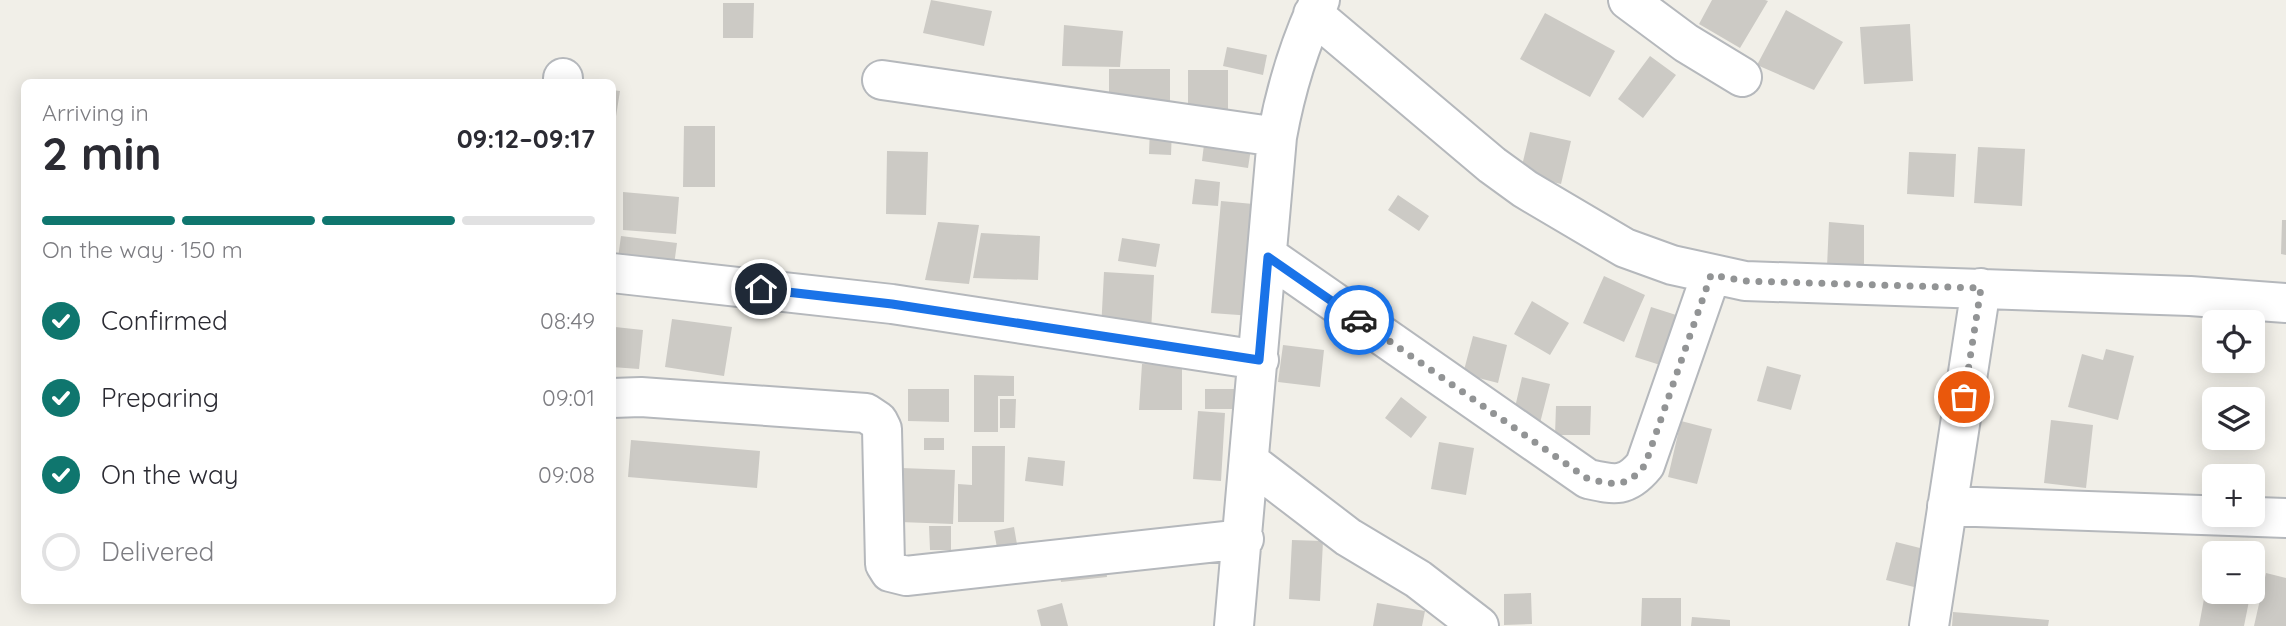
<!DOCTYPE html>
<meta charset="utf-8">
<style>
:root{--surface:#fff;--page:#f7f7f7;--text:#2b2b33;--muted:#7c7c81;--line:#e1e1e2;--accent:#0f766e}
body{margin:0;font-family:Quicksand,sans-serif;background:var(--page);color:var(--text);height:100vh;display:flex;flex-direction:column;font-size:26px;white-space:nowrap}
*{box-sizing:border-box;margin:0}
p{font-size:23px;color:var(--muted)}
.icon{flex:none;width:38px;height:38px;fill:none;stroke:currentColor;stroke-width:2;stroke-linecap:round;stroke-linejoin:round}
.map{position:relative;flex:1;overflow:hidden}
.side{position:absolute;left:21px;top:79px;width:595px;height:525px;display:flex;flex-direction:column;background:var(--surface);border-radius:10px;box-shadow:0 4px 18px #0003}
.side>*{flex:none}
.buttons{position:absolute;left:2202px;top:310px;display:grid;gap:14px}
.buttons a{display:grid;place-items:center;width:63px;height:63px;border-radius:10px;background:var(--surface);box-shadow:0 4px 18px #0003;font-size:35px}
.pin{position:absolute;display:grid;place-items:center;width:60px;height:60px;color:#fff;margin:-30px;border:4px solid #fff;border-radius:50%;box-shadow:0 2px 7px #0007}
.courier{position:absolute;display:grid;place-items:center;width:70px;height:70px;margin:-35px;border:5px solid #1a73e8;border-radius:50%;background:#fff;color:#222;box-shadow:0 2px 9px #0007}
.headline em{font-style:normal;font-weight:700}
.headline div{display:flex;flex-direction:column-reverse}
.headline{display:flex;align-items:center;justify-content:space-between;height:119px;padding:0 21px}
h1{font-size:46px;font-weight:700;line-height:52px}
.bar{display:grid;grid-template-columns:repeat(4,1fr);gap:10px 7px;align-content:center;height:84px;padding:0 21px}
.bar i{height:9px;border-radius:5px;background:var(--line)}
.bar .current{background:var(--accent)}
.bar p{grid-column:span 4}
ol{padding:0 21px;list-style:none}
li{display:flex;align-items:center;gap:21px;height:77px}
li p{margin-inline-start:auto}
li .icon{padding:7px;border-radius:50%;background:var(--accent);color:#fff;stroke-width:4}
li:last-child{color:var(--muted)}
li i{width:38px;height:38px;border:4px solid var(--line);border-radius:50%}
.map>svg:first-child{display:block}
</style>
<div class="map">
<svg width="2286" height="626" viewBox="0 0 2286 626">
<rect width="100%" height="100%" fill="#f1efe8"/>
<path fill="#cccac5" d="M931,0L992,11L984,46L923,33Z
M1712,0H1765L1768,1L1740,48L1699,24Z
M723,3H754L753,38H723Z
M1786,10L1843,42L1814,90L1757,65Z
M1545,13L1615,51L1590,97L1520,59Z
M1910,24L1913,81L1864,84L1860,27Z
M1064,25L1123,31L1120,67L1062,66Z
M1227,47L1267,55L1263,75L1223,66Z
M1650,56L1676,75L1643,118L1618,99Z
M1109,69H1170V109H1109Z
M1188,70H1228V113H1188Z
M612,90L620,91L614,129H612Z
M684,126H715V187H683Z
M1150,128L1172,129L1171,155L1149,154Z
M1530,132L1571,141L1561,184L1520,174Z
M1205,136L1252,142L1248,168L1202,161Z
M1978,147L2025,149L2022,206L1974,203Z
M887,151L928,152L926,215L886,214Z
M1909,152L1956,154L1954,197L1907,194Z
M1195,179L1220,182L1218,206L1192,204Z
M623,192L679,197L676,234L623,230Z
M1398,195L1429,216L1419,231L1388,210Z
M1221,201L1264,205L1253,316L1211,313Z
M2282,220H2286V255L2281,254Z
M938,222L979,225L969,284L925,280Z
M1829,222L1864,225V270L1827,267Z
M981,233L1040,236L1038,280L973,278Z
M621,236L677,243L674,265L618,258Z
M1122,238L1160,244L1156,267L1118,261Z
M1104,272L1154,275L1151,332L1101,330Z
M1604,276L1645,295L1624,342L1583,323Z
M1532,301L1569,323L1550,355L1514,334Z
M1651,307L1692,320L1676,370L1635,357Z
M672,319L732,327L724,376L665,367Z
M615,327L643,330L639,369L612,367Z
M1473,336L1507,345L1498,383L1463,374Z
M1283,345L1324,350L1320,387L1278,382Z
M2106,349L2134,356L2118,420L2068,407L2082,354L2103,360Z
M1142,364L1182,365V410H1139Z
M1767,366L1801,375L1791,410L1757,401Z
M974,375L1014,376V396H998V432H974Z
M1522,377L1550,384L1540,423L1513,416Z
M908,389H949V422L908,421Z
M1205,389H1250V409H1205Z
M1401,397L1427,417L1411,438L1385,418Z
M1000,399H1016L1015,428H1000Z
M1556,406H1591L1590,435H1555Z
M1198,411L1225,413L1221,481L1193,479Z
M2051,420L2093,425L2086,488L2044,483Z
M1681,421L1712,429L1697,484L1668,477Z
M924,438H944V450H924Z
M631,440L760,451L757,488L628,477Z
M1439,442L1474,448L1466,495L1431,489Z
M972,446H1005L1004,522H958V484L972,485Z
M1028,457L1065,461L1063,486L1025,481Z
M901,468L955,470L953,524L900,522Z
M929,526H951V550H930Z
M1014,527L1019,556L999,559L994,531Z
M1292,540L1323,541L1320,601L1289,599Z
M1896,542L1932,551L1922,589L1886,580Z
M1105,557L1107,577L1061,582L1058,562Z
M2266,573L2286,578V626H2254Z
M2206,588L2250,596L2244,626H2199Z
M1531,593L1532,624L1504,625V594Z
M1642,598H1681V626H1641Z
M1062,603L1068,626H1041L1037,610Z
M1377,603L1425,611L1422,626H1373Z
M1953,612L2049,620L2048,626H1952Z
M1692,617L1730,620V626H1691Z"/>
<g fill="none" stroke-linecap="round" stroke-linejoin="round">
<defs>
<path id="minor" d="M1628,0L1686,43L1742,77
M1313,14L1492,165L1525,189L1625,248L1672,265L1745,281L2190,296L2286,303
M882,80L1277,137
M563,82V78
M1268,256L1588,479C1615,485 1626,488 1645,465L1711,275
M612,273L892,304L1259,360
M612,398L641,397L866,413L878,421L882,429L885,564L890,572L906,576L1244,539
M1250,462L1348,537L1418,579L1479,626
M1947,506L2286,518
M1234,626L1277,137C1286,87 1299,45 1320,0
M1929,626L1981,288"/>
</defs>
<use href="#minor" stroke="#b5b8bc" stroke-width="42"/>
<use href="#minor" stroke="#fff" stroke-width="38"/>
</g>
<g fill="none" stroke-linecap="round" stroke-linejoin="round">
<path stroke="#929495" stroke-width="7" stroke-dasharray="0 12.6" d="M1359,320L1588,479C1615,485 1627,488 1645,465L1711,275L1745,281L1981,288L1964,397"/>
<path stroke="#1a73e8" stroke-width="9" d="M761,289L892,304L1259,360L1268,257L1359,320"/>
</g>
</svg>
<div class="buttons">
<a><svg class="icon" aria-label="locate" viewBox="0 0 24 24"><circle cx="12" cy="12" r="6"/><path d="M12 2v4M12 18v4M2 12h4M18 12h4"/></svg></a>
<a><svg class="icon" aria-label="layers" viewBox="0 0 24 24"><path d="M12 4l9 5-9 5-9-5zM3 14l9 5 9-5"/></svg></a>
<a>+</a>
<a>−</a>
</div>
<div class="pin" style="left:1964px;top:397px;background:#ea580c"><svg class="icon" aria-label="bag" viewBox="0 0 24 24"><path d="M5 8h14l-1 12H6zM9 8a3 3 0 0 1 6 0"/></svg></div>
<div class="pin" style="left:761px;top:289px;background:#1f2937"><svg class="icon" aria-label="home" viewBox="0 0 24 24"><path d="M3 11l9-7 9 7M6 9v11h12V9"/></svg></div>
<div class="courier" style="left:1359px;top:320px"><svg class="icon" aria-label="car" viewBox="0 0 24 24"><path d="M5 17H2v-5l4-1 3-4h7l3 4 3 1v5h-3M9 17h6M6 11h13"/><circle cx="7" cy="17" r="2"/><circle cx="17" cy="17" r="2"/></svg></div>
<section class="side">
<div class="headline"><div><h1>2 min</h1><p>Arriving in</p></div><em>09:12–09:17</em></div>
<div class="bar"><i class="current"></i><i class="current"></i><i class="current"></i><i></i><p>On the way · 150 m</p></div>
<ol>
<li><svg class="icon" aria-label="check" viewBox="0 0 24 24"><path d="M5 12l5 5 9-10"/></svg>Confirmed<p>08:49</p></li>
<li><svg class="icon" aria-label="check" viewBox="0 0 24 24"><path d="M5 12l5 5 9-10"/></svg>Preparing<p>09:01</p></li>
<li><svg class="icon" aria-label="check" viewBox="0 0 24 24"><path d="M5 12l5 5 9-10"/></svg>On the way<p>09:08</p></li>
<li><i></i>Delivered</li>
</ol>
</section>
</div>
